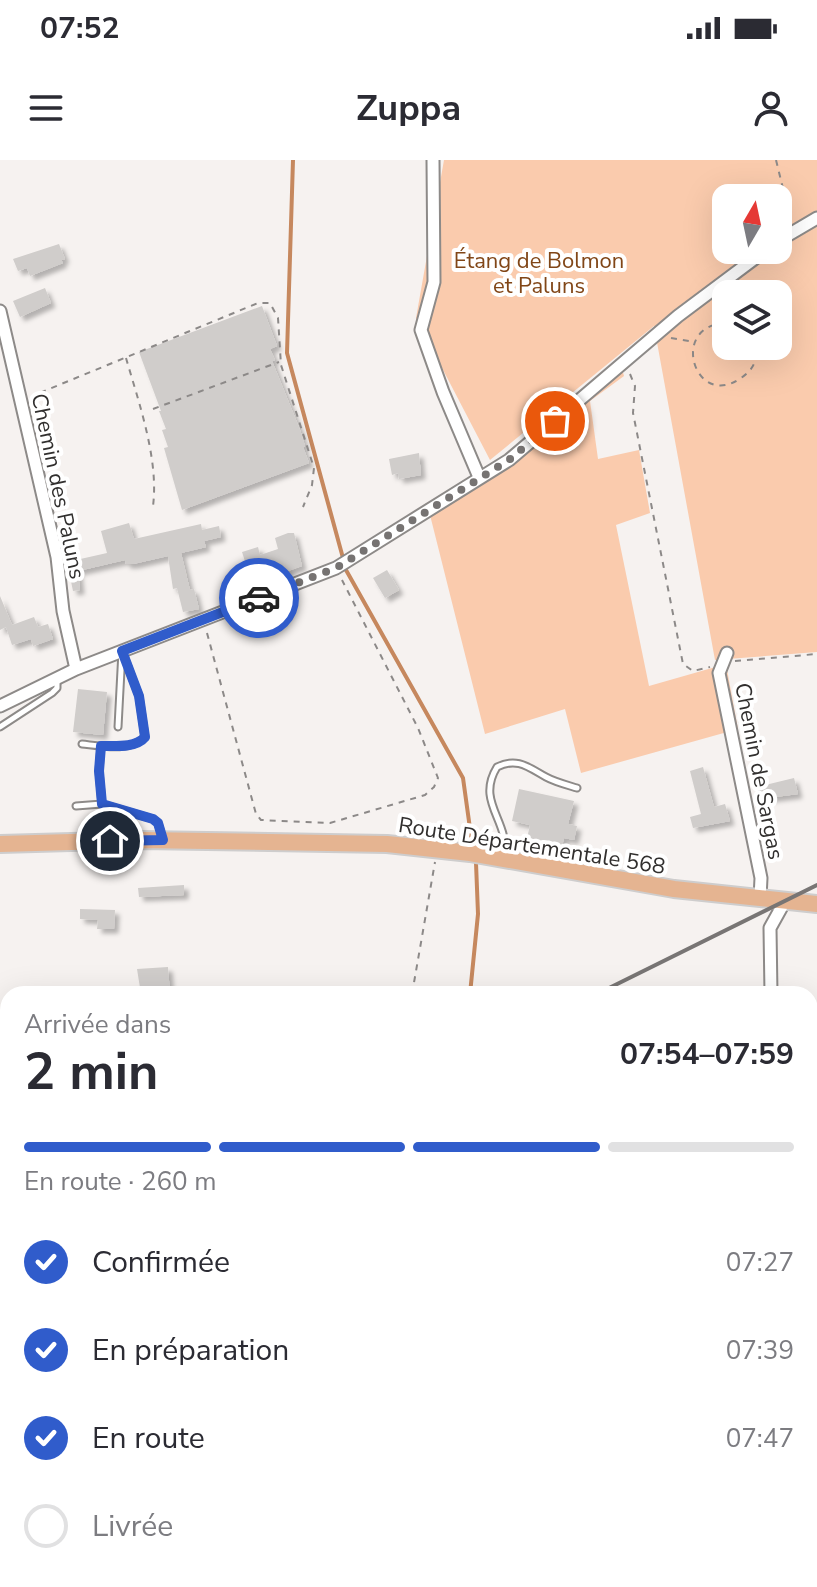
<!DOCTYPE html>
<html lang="fr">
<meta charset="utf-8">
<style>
:root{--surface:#fff;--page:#f2f2f3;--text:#2b2b33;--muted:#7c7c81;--line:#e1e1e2;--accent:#305ccb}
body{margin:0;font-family:"Nunito Sans",sans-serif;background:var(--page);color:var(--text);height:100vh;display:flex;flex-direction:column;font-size:30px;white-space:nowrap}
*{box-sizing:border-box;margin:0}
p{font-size:26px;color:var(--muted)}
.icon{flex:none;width:44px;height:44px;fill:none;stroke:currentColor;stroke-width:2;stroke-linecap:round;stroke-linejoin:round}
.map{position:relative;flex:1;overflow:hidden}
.details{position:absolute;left:0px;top:826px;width:818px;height:602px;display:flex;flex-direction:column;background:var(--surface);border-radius:24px 24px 0 0;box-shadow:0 8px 32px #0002}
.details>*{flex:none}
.needle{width:52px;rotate:9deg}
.controls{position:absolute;left:712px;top:24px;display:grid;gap:16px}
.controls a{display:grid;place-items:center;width:80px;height:80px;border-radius:16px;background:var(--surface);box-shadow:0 8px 32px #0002;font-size:40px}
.pin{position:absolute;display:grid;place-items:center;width:68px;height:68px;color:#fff;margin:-34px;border:4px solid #fff;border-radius:50%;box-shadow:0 2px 8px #0007}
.courier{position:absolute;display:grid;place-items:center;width:80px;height:80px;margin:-40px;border:6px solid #305ccb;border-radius:50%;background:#fff;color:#222;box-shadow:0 2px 10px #0007}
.summary em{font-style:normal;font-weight:700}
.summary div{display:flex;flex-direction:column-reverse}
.summary{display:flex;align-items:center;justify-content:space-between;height:136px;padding:0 24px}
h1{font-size:52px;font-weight:700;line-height:60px}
.bar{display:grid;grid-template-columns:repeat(4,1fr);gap:12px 8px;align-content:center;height:96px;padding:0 24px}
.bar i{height:10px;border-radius:6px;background:var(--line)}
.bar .on{background:var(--accent)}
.bar p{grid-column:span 4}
ol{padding:0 24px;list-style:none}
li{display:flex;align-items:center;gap:24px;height:88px}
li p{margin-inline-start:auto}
li .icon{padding:8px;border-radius:50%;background:var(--accent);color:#fff;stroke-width:4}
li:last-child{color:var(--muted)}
li i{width:44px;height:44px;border:4px solid var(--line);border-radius:50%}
.status{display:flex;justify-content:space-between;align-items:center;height:56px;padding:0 40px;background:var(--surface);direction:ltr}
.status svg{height:22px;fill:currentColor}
header{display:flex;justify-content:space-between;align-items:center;height:104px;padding:0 24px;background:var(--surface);font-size:36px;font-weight:700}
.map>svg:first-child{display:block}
</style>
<div class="status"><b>07:52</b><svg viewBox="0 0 49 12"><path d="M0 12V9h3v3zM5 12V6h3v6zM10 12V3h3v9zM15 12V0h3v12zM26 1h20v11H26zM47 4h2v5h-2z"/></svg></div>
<header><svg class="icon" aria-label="menu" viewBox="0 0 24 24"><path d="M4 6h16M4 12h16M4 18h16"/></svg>Zuppa<svg class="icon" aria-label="person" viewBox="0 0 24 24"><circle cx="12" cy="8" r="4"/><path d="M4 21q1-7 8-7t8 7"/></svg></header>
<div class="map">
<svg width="817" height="1427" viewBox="0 0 817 1427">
<defs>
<filter id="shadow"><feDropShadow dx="4.5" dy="4.5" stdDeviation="2" flood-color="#0004"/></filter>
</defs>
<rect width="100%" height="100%" fill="#f6f2f0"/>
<path fill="#facbad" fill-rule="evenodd" d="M444,0H817V492L715,500L654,166L490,300L416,158ZM726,38H778V90H726ZM726,134H778V186H726Z
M619,198L624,216L590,241L598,299L639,290L650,353L616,365L649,526L726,504L738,569L581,613L565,549L485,574L427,343L505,297Z"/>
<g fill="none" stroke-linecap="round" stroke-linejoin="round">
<path stroke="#c6885e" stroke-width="4" d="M293,0L287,193L343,398
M346,410L463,618L472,683
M470,834L478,754L476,703
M265,1427V1420"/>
</g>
<path fill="#d0cdcb" filter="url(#shadow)" d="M59,84L65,99L61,100L63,103L30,116L27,108L18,111L13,99Z
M45,128L51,143L20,157L13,141Z
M262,146L277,186L270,189L275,200L272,201L300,270L305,286L303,287L309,303L182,350L164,288L168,287L162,270L166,269L159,251H161L139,192Z
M419,293L421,315L399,319L398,313L392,315L389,299Z
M129,363L134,379L201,364L202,370L219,366L221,377L204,381L206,387L181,393L190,430L194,429L199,449L183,452L177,428L173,429L168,396L133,404H126L125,400L78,411L80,430L73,431L67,402L107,393L101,371Z
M288,373H294L302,406L271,417L270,414L251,420L242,392L258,387L260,395L278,389L275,378Z
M387,410L399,430L385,438L373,418Z
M0,436L12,465L34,457L38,467L48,464L53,479L33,486L31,479L12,485L6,467L0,470Z
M78,529L107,532L103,575L73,572Z
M703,607L714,647L725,644L730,661L693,668L690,657L701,654L690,611Z
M794,618L798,634L760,639L757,627Z
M519,629L574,641L568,664L577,666L574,680L564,678L561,691L526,683L530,665L512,661Z
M184,725V735L139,737L138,728Z
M80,749L115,750L114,769H97L98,760L80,759Z
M168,807L170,834H141L137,809Z"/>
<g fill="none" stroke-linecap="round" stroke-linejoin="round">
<defs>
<path id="lane" d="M0,567L52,533L57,528V519
M82,584C101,586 131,592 145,577L139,536L122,491L118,567
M101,586L99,611L102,644
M76,646L102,644L153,659L158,663L162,676
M504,697C511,661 475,643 497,607C517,597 528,607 546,617C555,622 567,625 577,628
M517,1427L519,1420"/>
<path id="street" d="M433,0L434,122L421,170L443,232L479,317
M778,81L817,58
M0,151L57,397L63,451L76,509
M727,493L719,513L761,718L760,738
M0,546L76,509L336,408L509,300L678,156L766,90
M771,834L770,768L785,741"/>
<path id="primary" d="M0,684L142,680L387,684L470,693L674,729L817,744"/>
</defs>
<use href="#lane" stroke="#8d8a88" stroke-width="9"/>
<use href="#street" stroke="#8d8a88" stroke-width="15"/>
<use href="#primary" stroke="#cecdcd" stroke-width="20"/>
<path stroke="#8c8988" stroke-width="2" stroke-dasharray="6 6" stroke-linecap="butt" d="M776,0L791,61
M726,163C668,165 695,251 741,218C754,209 757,201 756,186
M671,178L695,182
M126,198C139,243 159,300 153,346
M630,214L635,226L633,253L683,504L693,511L710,507
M34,242L37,234L258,143H270L278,158L281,205L314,308L312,325L303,347
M153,249L279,202
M56,334L76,365
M207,473L256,654L261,660L330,663L425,635L434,627L438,618L418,568L342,420
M735,501L817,494
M412,834L435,702
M810,1202L817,1215
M810,1256L817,1252"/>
<use href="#lane" stroke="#fff" stroke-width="5"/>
<use href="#street" stroke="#fff" stroke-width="11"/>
<use href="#primary" stroke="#e5b491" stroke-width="16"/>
<path stroke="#787574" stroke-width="4" d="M597,834L817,725
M0,1089L8,1086"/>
</g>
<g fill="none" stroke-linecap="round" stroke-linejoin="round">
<path stroke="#767372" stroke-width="8" stroke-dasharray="0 14.4" d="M259,438L336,408L509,300L555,261"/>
<path stroke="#305ccb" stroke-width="10" d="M110,681L163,680L158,663L153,659L102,644L99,611L101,586C115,586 136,588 145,577L139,536L122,491L259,438"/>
</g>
<g text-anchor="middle" stroke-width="8" stroke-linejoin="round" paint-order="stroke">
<g font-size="22" fill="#814617" stroke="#fff">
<text x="539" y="108">Étang de Bolmon<tspan x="539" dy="25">et Paluns</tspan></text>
</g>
<g font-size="22" fill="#312f2e" stroke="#fff">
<text transform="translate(59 326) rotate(78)" y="8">Chemin des Paluns</text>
<text transform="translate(760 611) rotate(79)" y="8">Chemin de Sargas</text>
<text transform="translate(532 685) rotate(9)" y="8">Route Départementale 568</text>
</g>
</g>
</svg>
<div class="controls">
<a><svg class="needle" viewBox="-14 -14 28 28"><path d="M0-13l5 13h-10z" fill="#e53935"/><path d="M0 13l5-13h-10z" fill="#7c7c81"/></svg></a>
<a><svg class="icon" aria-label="layers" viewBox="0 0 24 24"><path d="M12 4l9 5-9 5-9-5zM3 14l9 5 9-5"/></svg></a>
</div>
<div class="pin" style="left:555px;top:261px;background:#ea580c"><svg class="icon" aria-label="bag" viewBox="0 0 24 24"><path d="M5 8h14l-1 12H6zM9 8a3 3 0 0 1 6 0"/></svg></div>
<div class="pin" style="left:110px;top:681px;background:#1f2937"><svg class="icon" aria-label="home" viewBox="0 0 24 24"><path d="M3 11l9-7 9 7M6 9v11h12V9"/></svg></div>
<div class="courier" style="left:259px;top:438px"><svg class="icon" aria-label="car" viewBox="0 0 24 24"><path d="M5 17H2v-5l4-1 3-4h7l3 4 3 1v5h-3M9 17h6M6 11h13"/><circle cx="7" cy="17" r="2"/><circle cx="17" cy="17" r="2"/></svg></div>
<section class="details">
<div class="summary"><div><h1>2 min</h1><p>Arrivée dans</p></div><em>07:54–07:59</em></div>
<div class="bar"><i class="on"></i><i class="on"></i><i class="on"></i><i></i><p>En route · 260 m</p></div>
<ol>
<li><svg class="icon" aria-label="check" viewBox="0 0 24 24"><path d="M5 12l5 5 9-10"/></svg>Confirmée<p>07:27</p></li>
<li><svg class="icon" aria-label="check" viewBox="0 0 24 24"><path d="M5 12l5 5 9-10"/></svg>En préparation<p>07:39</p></li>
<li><svg class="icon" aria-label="check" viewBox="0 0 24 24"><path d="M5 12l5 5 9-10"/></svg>En route<p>07:47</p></li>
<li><i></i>Livrée</li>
</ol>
</section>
</div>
